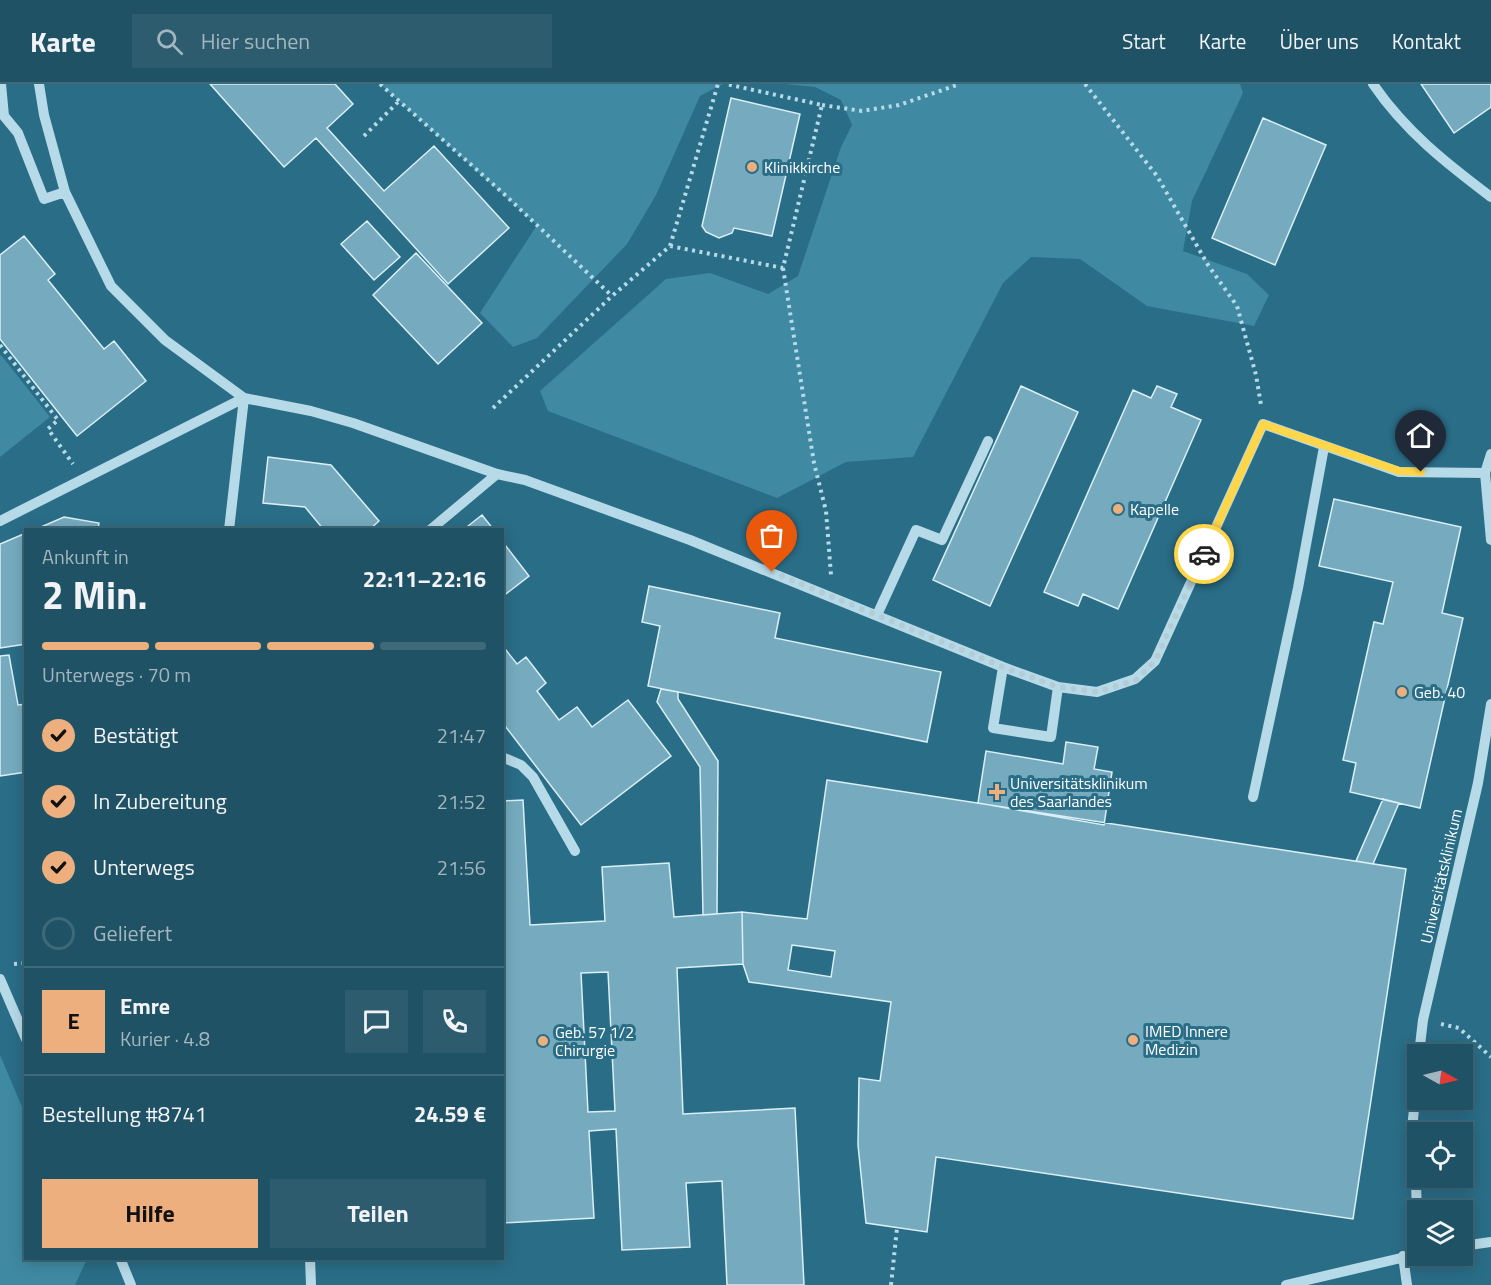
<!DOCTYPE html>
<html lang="de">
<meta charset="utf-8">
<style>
:root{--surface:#205265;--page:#2d5c6e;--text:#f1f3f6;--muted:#a2b6bf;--line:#3d6979;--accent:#eeaf7f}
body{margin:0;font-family:"Titillium Web",sans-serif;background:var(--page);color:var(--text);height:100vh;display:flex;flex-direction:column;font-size:22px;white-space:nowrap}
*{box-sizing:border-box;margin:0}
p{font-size:20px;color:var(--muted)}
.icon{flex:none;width:33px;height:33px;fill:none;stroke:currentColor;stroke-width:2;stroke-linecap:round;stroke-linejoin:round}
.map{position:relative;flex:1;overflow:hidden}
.details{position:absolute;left:24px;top:444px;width:480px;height:732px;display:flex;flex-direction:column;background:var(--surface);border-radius:0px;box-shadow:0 3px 15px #0003,0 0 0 2px var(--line)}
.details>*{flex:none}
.needle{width:39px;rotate:98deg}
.controls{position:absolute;left:1407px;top:960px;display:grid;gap:12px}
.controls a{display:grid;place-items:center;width:66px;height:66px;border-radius:0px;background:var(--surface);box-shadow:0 3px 15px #0003,0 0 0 2px var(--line);font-size:30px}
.pin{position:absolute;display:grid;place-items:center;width:51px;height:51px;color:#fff;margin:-62px -26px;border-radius:50% 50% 50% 0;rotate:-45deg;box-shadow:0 0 6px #0007}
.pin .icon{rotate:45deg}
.courier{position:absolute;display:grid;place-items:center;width:60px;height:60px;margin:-30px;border:4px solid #ffd54a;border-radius:50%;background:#fff;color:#222;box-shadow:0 2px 8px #0007}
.overview em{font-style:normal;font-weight:700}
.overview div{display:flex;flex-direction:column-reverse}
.overview{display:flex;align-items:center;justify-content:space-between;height:102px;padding:0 18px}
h1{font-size:39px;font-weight:700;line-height:45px}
.bar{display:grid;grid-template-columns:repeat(4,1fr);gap:9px 6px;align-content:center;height:72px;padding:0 18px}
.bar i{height:8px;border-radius:4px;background:var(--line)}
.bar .selected{background:var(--accent)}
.bar p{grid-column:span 4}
.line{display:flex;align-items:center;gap:15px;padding:0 18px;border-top:2px solid var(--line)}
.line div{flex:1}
.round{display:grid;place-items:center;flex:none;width:63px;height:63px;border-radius:0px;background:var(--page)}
ol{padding:0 18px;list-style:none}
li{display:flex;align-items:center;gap:18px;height:66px}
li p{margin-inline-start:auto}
li .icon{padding:6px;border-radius:50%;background:var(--accent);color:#111;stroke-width:4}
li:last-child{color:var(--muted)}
li i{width:33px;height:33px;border:3px solid var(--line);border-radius:50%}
.action{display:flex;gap:12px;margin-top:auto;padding:12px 18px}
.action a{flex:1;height:69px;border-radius:0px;background:var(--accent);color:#111;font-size:24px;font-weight:700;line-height:69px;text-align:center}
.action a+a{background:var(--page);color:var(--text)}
header{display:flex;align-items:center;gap:36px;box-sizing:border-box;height:84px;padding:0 30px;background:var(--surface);border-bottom:2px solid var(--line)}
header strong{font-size:28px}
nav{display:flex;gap:33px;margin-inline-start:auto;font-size:21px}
.search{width:420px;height:54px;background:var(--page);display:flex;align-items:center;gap:15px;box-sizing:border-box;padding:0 21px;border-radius:0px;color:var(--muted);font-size:22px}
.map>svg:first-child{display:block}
</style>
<header>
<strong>Karte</strong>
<div class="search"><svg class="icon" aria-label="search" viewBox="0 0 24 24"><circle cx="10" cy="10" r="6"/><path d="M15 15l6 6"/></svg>Hier suchen</div>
<nav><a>Start</a><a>Karte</a><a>Über uns</a><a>Kontakt</a></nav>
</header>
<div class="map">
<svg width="1491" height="1201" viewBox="0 0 1491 1201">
<rect width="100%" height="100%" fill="#2a6d87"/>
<path fill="#3f89a3" d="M380,0H723L700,12L656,111L627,160L537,254L513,263L480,229L537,141Z
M785,0H1240L1243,9L1192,117L1183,167L1247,190L1269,211L1254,242L1147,222L1080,175L1031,173L1003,199L913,373L846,378L777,414L548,327L540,307L666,195L710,189L768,210L798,192L841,63L852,41L841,16L815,3Z
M1,271L50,333L0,373V272Z
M0,971L25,1030L26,1174L87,1175L75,1201H0Z"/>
<path fill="#76abbf" stroke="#daeff6" stroke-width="1.5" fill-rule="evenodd" d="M210,0H335L353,20L327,44L384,107L434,62L509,144L448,200L316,54L284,83Z
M1421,0H1491V23L1454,49Z
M731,14L800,30L772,152L734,144L732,149L719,154L706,148L702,142Z
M1263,34L1326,61L1275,181L1212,154Z
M367,137L400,173L374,196L341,160Z
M24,152L55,190L48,196L104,265L114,257L146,297L77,352L0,255V171Z
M416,169L482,239L438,280L373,211Z
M1021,302L1078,328L990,522L933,496Z
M1157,302L1177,310L1171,323L1201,336L1118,525L1083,510L1078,522L1044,508L1133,306L1151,314Z
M268,373L331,381L379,437L369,446H324L305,423L263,419Z
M1334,415L1461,443L1442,529L1463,534L1420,724L1350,708L1356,679L1343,676L1374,538L1383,540L1393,498L1319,482Z
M482,431L494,446H463Z
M64,433L99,439L98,446H34Z
M26,449V560L0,564V460Z
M502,457L529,492L502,513Z
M649,502L780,529L775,554L941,588L927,658L648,602L660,542L642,538Z
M502,561L517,580L526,573L546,599L537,607L559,636L577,623L592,643L628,616L671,672L581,741L502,638Z
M9,571L18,621L26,620V688L0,692V572Z
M661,605L678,608V615L718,677L717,830L703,831L700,683L657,618Z
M1066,658L1098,663L1094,685L1112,688L1104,741L978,719L986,667L1063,680Z
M827,696L1406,785L1353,1135L936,1073L927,1148L866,1139L858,1061L859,994L880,997L891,918L749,898L743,880L742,828L807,835ZM792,861L835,867L831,893L788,886Z
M1383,715L1399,719L1373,780L1356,777Z
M523,716L530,841L605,837L602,783L669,779L674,833L742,828L743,880L677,884L683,1030L795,1024L804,1201H727L722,1097L686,1099L690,1163L622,1166L616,1045L589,1047L594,1134L502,1139V717ZM608,888L615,1027L588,1028L581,889Z"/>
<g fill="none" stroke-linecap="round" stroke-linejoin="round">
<path stroke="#b7dae8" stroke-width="4" stroke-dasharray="3 4.5" stroke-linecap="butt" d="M380,0L503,109L612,212
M1085,0L1157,92L1208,181L1237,222L1256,291L1261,321
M822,21L862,27L899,21L960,0
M364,52L398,18
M670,162L783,184L822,21L726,0
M783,184L814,379L826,427L831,491
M0,261L58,336L48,345L73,380
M493,324L612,212L670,162L718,0
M14,880L26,879
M1441,940L1459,944L1491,973
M891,1201L897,1144"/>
<path stroke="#b7dae8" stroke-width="10" d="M1,0L4,32L18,49L44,115L65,108
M39,0L44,31L65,108L111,202L165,256L244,314L311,327L353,339L497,390L525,396L690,456L1003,583L1058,603L1097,608L1135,595L1155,577L1263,340L1399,388L1485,389
M1373,0C1405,47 1446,79 1491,113
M1491,370L1485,389L1491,456
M0,437L244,314
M229,446L244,314
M430,446L497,390
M877,531L916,446L942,456L988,357
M1003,583L993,644L1051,653L1058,603
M502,673L521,681L533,693L575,767
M1253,713L1298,504L1324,363
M0,895L26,955
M1419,970L1423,936L1478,699L1491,620
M1418,988L1413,1035L1418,1147
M1462,1162L1491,1158
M1403,1172L1407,1201
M120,1174L131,1201
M310,1174L311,1201
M1286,1201L1418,1170"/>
</g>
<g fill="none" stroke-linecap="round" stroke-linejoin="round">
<path stroke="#b4ccd5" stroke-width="6" stroke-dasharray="0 10.8" d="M772,488L1003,583L1058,603L1097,608L1136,596L1155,577L1204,470"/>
<path stroke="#ffd54a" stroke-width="8" d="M1204,470L1263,340L1399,387L1421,388"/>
</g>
<g fill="#eeaf7f" stroke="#2a6d87" stroke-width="2">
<circle cx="752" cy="83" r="6"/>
<circle cx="1118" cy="425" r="6"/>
<circle cx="1402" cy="608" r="6"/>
<path d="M994 699h6v6h6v6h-6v6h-6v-6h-6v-6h6z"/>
<circle cx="1133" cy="956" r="6"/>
<circle cx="543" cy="957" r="6"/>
</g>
<g text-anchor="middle" stroke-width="6" stroke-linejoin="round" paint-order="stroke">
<g font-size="16" fill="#fff" stroke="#2a6d87" text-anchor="start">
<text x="764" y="89">Klinikkirche</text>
<text x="1130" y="431">Kapelle</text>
<text x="1414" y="614">Geb. 40</text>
<text x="1010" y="705">Universitätsklinikum<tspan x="1010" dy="18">des Saarlandes</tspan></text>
<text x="1145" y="953">IMED Innere<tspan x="1145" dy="18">Medizin</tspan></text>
<text x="555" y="954">Geb. 57 1/2<tspan x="555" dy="18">Chirurgie</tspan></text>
</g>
<g font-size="16" fill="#fff" stroke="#2a6d87">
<text transform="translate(1441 792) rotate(-77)" y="6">Universitätsklinikum</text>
</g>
</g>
</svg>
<div class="controls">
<a><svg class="needle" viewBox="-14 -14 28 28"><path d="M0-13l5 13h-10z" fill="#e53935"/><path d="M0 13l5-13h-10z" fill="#a2b6bf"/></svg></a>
<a><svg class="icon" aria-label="locate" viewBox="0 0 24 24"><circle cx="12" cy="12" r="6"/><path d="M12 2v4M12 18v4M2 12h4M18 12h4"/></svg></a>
<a><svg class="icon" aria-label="layers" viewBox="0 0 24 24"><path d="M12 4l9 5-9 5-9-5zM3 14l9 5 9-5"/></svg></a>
</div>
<div class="pin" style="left:772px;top:488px;background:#ea580c"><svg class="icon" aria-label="bag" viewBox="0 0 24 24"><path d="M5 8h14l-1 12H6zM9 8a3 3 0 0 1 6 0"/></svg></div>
<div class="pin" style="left:1421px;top:388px;background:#1f2937"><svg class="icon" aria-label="home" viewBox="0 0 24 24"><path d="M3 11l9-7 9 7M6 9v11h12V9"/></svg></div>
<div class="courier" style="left:1204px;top:470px"><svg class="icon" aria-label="car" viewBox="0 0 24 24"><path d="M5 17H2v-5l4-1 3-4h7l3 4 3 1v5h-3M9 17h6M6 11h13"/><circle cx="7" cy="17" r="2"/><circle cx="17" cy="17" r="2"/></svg></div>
<section class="details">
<div class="overview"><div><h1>2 Min.</h1><p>Ankunft in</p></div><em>22:11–22:16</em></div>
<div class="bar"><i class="selected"></i><i class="selected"></i><i class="selected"></i><i></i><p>Unterwegs · 70 m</p></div>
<ol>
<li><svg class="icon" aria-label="check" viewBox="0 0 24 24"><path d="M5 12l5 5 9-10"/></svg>Bestätigt<p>21:47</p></li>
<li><svg class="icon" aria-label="check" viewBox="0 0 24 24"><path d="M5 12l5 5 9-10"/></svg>In Zubereitung<p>21:52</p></li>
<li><svg class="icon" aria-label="check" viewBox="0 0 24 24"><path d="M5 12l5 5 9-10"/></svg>Unterwegs<p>21:56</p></li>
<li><i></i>Geliefert</li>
</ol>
<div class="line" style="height:108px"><b class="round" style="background:var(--accent);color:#111">E</b><div><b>Emre</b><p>Kurier · 4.8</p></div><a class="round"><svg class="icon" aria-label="chat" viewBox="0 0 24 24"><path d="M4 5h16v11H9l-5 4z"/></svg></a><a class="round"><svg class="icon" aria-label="phone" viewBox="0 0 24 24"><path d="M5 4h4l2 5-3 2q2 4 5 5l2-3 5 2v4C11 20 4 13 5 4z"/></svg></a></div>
<div class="line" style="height:78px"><div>Bestellung #8741</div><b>24.59 €</b></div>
<div class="action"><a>Hilfe</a><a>Teilen</a></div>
</section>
</div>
